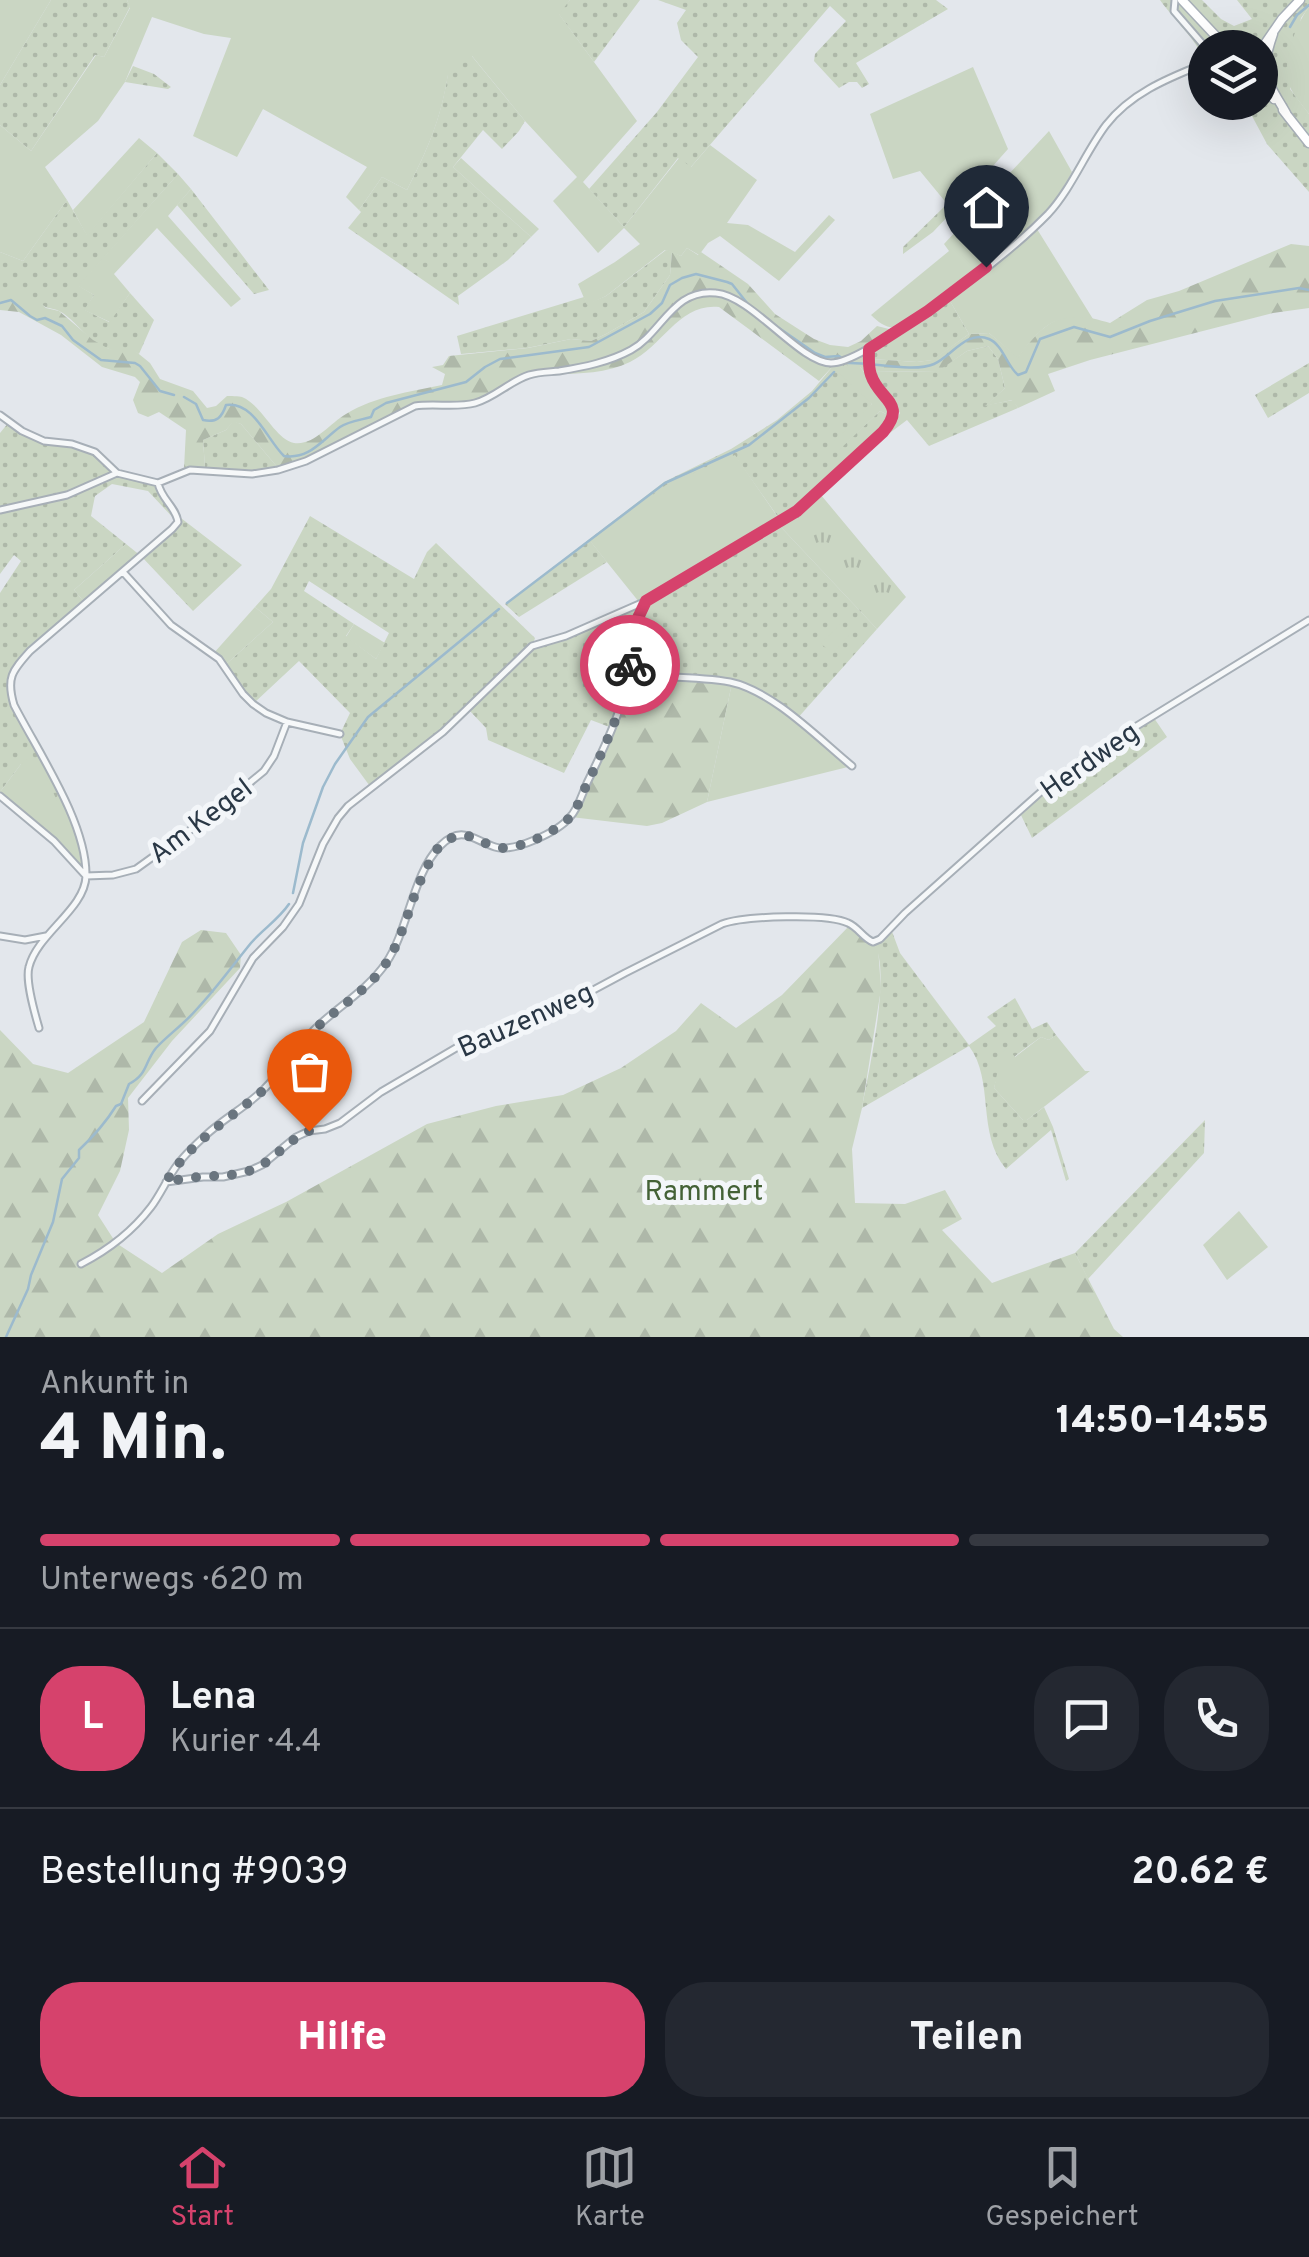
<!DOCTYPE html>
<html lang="de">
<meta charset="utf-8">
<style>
:root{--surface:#171b24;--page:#242831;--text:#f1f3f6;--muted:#9ea1a6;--line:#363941;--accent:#d6426c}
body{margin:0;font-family:Overpass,sans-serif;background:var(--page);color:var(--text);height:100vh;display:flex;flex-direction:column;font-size:38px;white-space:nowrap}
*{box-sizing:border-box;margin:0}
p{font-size:32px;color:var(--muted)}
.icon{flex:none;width:55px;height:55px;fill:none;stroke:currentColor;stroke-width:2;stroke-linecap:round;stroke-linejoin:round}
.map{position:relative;height:1337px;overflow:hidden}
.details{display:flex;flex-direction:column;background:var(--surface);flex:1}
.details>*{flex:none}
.controls{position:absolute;left:1188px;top:30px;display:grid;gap:20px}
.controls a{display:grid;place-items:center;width:90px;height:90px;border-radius:50%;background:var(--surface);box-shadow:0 10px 40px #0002;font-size:50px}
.pin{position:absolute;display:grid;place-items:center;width:85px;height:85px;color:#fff;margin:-102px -42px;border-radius:50% 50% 50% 0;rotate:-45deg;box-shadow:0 0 10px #0007}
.pin .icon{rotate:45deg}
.courier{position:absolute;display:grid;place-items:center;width:100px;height:100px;margin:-50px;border:8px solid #d6426c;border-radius:50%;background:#fff;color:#222;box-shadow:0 2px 12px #0007}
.summary em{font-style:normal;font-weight:800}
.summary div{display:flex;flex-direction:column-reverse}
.summary{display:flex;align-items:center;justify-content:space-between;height:170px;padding:0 40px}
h1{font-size:65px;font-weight:800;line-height:75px}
.bar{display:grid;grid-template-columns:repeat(4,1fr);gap:15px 10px;align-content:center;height:120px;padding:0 40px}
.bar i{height:12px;border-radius:8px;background:var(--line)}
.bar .current{background:var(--accent)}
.bar p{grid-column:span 4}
.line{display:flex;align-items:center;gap:25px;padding:0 40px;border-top:2px solid var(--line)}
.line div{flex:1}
.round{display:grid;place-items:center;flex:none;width:105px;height:105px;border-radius:40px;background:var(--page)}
.cta{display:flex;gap:20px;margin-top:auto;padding:20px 40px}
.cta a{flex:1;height:115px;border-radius:40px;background:var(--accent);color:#fff;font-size:40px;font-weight:800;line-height:115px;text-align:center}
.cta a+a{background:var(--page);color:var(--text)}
.tabs{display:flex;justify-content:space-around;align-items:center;height:140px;border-top:2px solid var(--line);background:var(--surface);font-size:28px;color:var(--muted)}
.tabs a{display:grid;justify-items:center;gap:5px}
.tabs .current{color:var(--accent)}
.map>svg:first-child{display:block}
</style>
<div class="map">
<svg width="1309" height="1337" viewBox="0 0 1309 1337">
<defs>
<pattern id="grass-dots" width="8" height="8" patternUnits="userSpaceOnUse" patternTransform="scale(2.5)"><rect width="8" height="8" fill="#cad6c3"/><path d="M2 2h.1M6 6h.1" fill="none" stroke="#aeb8a9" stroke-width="1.8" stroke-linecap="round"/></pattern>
<pattern id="forest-firs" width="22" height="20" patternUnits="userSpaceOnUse" patternTransform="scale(2.5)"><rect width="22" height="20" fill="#cad6c3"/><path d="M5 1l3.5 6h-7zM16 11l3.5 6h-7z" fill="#aeb8a9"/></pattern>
<pattern id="park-tufts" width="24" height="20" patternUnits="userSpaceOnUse" patternTransform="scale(2.5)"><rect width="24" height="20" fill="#cad6c3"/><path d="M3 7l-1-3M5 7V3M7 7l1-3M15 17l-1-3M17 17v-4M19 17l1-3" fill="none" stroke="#aeb8a9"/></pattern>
</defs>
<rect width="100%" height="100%" fill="#e3e7ec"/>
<path fill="url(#grass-dots)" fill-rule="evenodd" d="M51,0H127L130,7L104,57L95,55L31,151L0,125V85Z
M570,0H640L594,62L558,13Z
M658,0H936L948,9L856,63L869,84L862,88L857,82H849L839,88L814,61L815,54L846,21L830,6L690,168L678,158L624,227L589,189L657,112L698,57L681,40L677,23L686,10Z
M1160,0H1202L1221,19L1234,26L1252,19L1237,0H1309V7L1301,18L1290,89L1309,114V192L1267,144L1245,103L1260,102V48H1205V68L1195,73L1193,63L1198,60C1198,57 1200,54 1199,51C1198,43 1167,11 1160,0Z
M471,55L525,121L519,131L502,149L483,130L453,167L531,237L508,260L458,296L459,305L348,228L361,212L359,210L382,177L407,190C428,148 440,122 448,74Z
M133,66L154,74L171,87L168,89L125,82Z
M157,153L178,174L79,286L94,295L85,310L109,322L130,293L154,320L139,354C129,347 120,353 109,349C88,344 77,320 59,311C54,308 48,309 44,306C29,297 18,291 0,292V252L23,261L67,200L87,235Z
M191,189L269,290L254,294L177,205Z
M947,204L953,211L933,232L903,254V247Z
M666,250L672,252L670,275L644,312L606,334L591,341L571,339L527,348L461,354L457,336L584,297L587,304L606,296Z
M950,301L969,334L933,360L917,362L871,359L873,352L879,345Z
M988,346L998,359L1005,388L987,405L1013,400L1018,408L929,446L907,420L870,448L895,422L900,413L872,371L936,372L967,351Z
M865,355L871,380L860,367H848L872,404L837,451L880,411L892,417L882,431L796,510L783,518L778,517L735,456L591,542L607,562L519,617L505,604L664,482L731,449L777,420L812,391L833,366Z
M1309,363V393L1268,418L1255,395Z
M233,421L241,424L278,468L253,472L205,467L203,440L226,430Z
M9,422L44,441L72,444L95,452L117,473L153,481L177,515L242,565L193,611L141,556L177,522L148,491L112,484L95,496L91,516L126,544L74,590L86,604L30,651L11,675L14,705L71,816L68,817L21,764L0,792V593L21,561L14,555L0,574V433Z
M310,516L414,579L427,552L436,543L535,638L533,644L566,636L632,606L646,605L779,525L877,629L796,720L732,683L612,728L591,720L564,773L488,740L486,728L468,709L372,789L350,759L340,734L350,713L299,661L253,704L224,666L273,622L255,607L271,589ZM309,581L389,633L376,659L346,636L354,624L304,591Z
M1154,718L1167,737L1032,838L1019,811L1052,782L1055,784Z
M891,929L900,953L969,1045L996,1026L987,1017L1015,998L1032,1029L1047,1022L1056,1035L1049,1040L1041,1037C1022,1051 999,1064 994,1088L1023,1120H1027L1044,1107L1053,1127L1069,1179L1066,1181L1051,1130L1006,1169C976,1133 995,1081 969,1046L862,1108C868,1073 893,968 873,942Z
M1205,1120L1204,1153L1088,1279L1075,1253Z"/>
<path fill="url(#forest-firs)" d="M1291,244L1309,246V308L1273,313L1090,360L1048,374L1055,391L1018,408L1012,400L985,406L1005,388L998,359L988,346L967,351L937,372L872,371L871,359L917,362L932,360L969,334L989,333L1018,357C1032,338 1050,315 1077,316C1087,316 1099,320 1110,323L1147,300L1179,291Z
M687,248L698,255L701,252L748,284L775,314L814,339L830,345L848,347L861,341L877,326L893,330C873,342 853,356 829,361L833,366L819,381L719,307C679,303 663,346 630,362C607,373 580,374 554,374C547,374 538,372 531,374C512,377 495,396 476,401C457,407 435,402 414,405L305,459L278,468L241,424L233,422L226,430L203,440L205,467L184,468L186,430L159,412L148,417L138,413L133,400L140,382L135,377L102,367L61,335L19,312L0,310V292L13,291L36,299L46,308L59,311L93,340L109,349L134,350L150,363L160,379L193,391L207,408L216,406L227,396C229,396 240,396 242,397C262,405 275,439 294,443C314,446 330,423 346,414C376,396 409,392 442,385L445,374L432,367L443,365L449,356L528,348L571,339L591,341L606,334L644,312L670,275L672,252L681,256Z
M629,675L732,683L707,802L662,823L647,826L571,817L612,728Z
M851,924L878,947L881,989L862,1108L852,1149L855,1203L905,1204L945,1190L962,1219L942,1230L992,1283L1075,1253L1114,1329L1123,1337H0V1030L33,1064L68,1073L144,1022L182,942L201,930L226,933L241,955L240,968L172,1041L128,1098L129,1130L120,1171L98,1215L116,1243L162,1273L218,1234L286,1202L427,1124L496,1106L563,1095L621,1068L676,1031L701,1003L736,1028L782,995Z"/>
<path fill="url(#park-tufts)" d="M821,495L906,597L877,629L779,525L799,514Z"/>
<path fill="#cad6c3" d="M0,0H51L0,85Z
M127,0H570L559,14L637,121L583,182L624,227L679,158L691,167L710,145L757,180L727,223L748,225L795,252L829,215L835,220L779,281L720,236L708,243L699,255L687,248L681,256L665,250L606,296L587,305L578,284L615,262L640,244L624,228L598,253L553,201L577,177L525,121L472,56L448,75C440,122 428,148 407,190L382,177L359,210L346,197L367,167L263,109L237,157L193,136L231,38L204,34L152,17L125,82L98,121L45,167L67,200L23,261L0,252V125L31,151L96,55L104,57L130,8Z
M1309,7V114C1303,106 1294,96 1290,87C1281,64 1295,25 1309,7Z
M973,67L1008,149L953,211L920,171L893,179L870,114Z
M1049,131L1072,172C1063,188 1054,203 1041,217C1019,238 923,321 898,327C887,329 879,323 871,315L949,251L944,244Z
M139,138L157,153L87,236L73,210Z
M461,158L539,229L531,237L453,167Z
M178,174L191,189L168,216L241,299L231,307L157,228L114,274L130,293L110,322L84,310L94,295L78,286Z
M1037,229L1093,319C1055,311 1039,329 1018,358L989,333L969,334L950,301Z
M846,364L849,367H860L890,405L892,417L880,411L837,452L830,445L872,404L837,371Z
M735,455L779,519L639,602L590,541L666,485Z
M126,544L141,556L86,604L74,590Z
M255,607L273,622L224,666L213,654Z
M354,624L385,643L376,659L346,637Z
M840,624L850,634L833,653L821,644Z
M732,683L770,701L803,724L852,766L707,802Z
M28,759H36L40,763L58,803L68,817L71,816L82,847L86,876L54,841L0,796V792L21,764Z
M1056,1035L1085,1071H1090L1027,1120H1023L994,1088L997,1074L994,1059L1008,1048L1015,1057L1041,1037L1049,1040Z
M1239,1211L1268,1247L1227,1280L1203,1245Z"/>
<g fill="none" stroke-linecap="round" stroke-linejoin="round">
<path stroke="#9cbacd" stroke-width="2.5" d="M1290,27L1297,15L1309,5
M0,303L11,300L30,316L37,320L45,318L62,326L73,340L101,360L135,363L140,366L160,391L174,395
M769,321L815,353L825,357L839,356L848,363C871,362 914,373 934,364C951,357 967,329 989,339C1003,345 1007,366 1018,375L1026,372L1040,339L1074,327L1110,337L1150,321L1215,301L1299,288L1309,290
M184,397L196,404L203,420C217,423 222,417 226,405C254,401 267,440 284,456C309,460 322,440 340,427C349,421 361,420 371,417L374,410L386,403L466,382L485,367L500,359L589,347L650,314L662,303L670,285L682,278L696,274L727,282L732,284L751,308
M507,603L665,483L749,445L809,398L834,372
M293,893L303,843L323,787L335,764L368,717L499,609
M6,1337L28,1289L31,1275L53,1222L62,1179L79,1158V1150C94,1136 106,1122 116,1106L121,1104L129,1084C148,1074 144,1063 156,1048C168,1035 184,1024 196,1010C216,989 233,965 251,943C263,929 278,920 289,904"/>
<defs>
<path id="minor" d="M1175,0L1174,11L1206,48
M0,415L22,431L44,441L72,444L95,452L117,473
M0,510L67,495L117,473L158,483L190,470L252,474L278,470L306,461L415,406C435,403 456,408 475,403C494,398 510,381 529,375C538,372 549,372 559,371C584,367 609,362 631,350C662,333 673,288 716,293C752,296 800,363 831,363C841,363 857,355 866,350C875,346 883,339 892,333C943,302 1006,257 1048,214C1072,188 1085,153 1106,125C1130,94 1166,79 1201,65L1205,58
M123,572L171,625L219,659L243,694L253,704L266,713L287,722
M629,675C662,678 698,676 730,682C773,691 819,739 852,766
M0,796L54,841L86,876L113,875L136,869L207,818L264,771L274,756L287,722L340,734
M0,936L25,940L46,936
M39,1028C35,1014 25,981 29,967C37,934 85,909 86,876C87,823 38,752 14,705C6,678 12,671 30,651L172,529L178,522C176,507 161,499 158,483
M142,1101L210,1031L253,958L283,927L299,904L323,844L338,818L348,806L443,732L532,646L566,636L646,601L797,511L883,432C907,403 880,400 871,375C868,368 869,358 869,350
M166,1182L203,1177H223L249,1171L262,1165L296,1137L309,1131L325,1129L340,1123L381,1092L473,1038L571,1002L625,973L722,924C745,916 828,913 848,923C858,927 863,938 873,942L880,939L905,913L1052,782L1088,756L1309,620
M81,1264C108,1250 132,1232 151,1207C160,1195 166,1181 175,1168C183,1156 195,1145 206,1135C224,1118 248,1106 265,1088C285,1068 298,1044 319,1025C341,1005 369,988 386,963C408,931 413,873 440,846C462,824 473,840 495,847C513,853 558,832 570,817C578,809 582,794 587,783C603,750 621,714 628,677C633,652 634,628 645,604"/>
<path id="secondary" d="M1182,0L1227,48
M1273,34C1259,74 1265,77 1286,113
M1260,51L1282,19L1300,0
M1260,84L1274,99
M1283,110L1309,143"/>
</defs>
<use href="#minor" stroke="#a7afb7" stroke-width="9"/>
<use href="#secondary" stroke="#a7afb7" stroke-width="11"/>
<use href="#minor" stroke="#f6f8f9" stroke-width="5"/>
<use href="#secondary" stroke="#fff" stroke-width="8"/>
</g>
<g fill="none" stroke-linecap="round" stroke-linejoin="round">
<path stroke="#6a757f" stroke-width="10" stroke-dasharray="0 18" d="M309,1131C290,1139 279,1154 262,1165C242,1177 221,1175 199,1177C188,1178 177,1180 166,1182C189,1143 226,1122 260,1093C276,1080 284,1061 298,1046C321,1019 354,1001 378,974C403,945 408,904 425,871C430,862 434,851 441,845C468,822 480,848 505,848C523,848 561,829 572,815C579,805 583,791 589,780C606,744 624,706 630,665"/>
<path stroke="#d6426c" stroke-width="12" d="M630,665L638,618L646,601L797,511L883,432C908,403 879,400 871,375C868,367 869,357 869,349L928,311L986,267"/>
</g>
<g text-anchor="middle" stroke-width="10" stroke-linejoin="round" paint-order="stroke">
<g font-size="28" fill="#293745" stroke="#f3f6f9">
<text transform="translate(1089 760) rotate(-35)" y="10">Herdweg</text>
<text transform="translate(200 820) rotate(-37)" y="10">Am Kegel</text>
<text transform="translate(525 1019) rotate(-24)" y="10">Bauzenweg</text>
</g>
<g font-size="28" fill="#446236" stroke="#f3f6f9">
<text x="704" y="1200">Rammert</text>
</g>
</g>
</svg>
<div class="controls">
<a><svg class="icon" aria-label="layers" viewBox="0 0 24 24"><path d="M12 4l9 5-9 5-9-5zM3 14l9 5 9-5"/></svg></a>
</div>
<div class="pin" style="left:309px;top:1131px;background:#ea580c"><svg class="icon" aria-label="bag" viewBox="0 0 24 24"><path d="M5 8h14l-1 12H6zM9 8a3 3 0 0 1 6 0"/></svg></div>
<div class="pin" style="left:986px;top:267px;background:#1f2937"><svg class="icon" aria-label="home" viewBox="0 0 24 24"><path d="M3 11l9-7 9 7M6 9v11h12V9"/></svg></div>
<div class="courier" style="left:630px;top:665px"><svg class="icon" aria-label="bike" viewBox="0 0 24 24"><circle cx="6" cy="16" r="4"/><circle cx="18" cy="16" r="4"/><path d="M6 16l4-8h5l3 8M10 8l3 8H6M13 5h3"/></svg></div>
</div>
<section class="details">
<div class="summary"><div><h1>4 Min.</h1><p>Ankunft in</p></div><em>14:50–14:55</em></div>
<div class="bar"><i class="current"></i><i class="current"></i><i class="current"></i><i></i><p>Unterwegs · 620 m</p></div>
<div class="line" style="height:180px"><b class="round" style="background:var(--accent);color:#fff">L</b><div><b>Lena</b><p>Kurier · 4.4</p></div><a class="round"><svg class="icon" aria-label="chat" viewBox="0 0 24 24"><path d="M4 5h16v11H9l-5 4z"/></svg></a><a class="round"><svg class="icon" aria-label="phone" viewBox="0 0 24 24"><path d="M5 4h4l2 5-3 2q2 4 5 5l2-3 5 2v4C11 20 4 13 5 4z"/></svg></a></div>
<div class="line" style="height:130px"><div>Bestellung #9039</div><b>20.62 €</b></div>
<div class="cta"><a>Hilfe</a><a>Teilen</a></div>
</section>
<nav class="tabs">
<a class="current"><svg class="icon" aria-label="home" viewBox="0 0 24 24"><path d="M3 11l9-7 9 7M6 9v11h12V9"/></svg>Start</a>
<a><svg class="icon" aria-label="map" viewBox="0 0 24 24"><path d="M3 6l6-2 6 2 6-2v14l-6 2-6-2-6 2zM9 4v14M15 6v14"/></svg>Karte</a>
<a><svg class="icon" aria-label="saved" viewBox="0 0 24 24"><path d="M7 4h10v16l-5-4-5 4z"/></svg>Gespeichert</a>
</nav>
